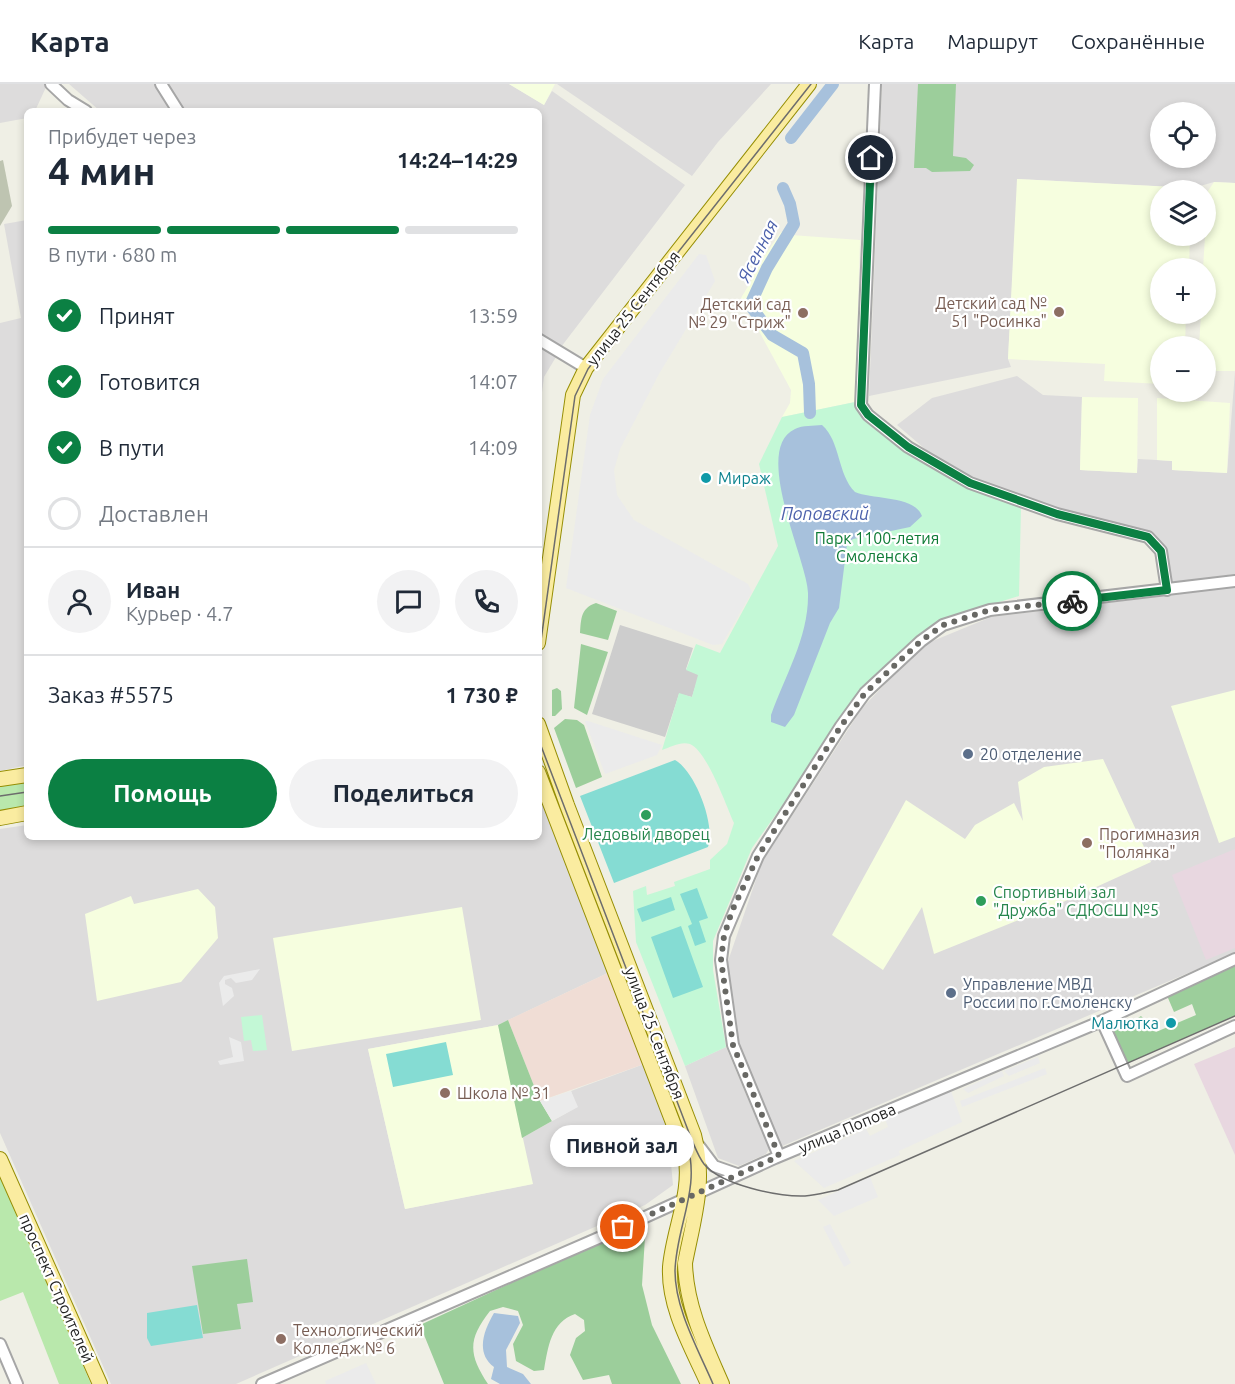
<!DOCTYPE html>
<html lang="ru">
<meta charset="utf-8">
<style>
:root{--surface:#fff;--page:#f2f2f3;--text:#1f2937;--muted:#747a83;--line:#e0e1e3;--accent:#0b8043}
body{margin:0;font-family:Ubuntu,sans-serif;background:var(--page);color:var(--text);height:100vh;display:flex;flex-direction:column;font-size:22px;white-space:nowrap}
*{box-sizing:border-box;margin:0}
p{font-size:20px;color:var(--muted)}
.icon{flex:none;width:33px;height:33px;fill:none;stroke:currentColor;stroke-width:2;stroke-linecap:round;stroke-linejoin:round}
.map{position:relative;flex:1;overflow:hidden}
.drawer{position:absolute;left:24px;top:24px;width:518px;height:732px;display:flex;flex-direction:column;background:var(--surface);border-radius:9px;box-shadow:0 3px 9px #0003}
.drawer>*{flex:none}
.tools{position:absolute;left:1150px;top:18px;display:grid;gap:12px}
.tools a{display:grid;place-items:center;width:66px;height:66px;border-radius:50%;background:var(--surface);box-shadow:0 3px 9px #0003;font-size:30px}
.pin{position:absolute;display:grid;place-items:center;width:51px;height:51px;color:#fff;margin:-26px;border:3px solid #fff;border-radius:50%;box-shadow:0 2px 6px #0007}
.courier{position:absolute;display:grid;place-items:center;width:60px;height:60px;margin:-30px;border:4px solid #0b8043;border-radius:50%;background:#fff;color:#222;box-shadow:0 2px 8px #0007}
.bubble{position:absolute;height:42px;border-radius:21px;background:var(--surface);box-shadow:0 3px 9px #0003;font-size:20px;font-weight:700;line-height:42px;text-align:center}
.summary em{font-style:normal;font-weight:700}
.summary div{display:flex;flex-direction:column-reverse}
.summary{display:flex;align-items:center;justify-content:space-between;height:102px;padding:0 24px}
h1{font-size:39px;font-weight:700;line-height:45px}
.bar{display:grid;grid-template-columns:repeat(4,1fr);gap:9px 6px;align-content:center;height:72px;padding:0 24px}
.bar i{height:8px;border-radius:4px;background:var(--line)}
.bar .active{background:var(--accent)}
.bar p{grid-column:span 4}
.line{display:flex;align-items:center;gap:15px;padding:0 24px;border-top:2px solid var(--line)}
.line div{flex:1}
.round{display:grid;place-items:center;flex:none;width:63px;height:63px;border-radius:32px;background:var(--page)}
ol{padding:0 24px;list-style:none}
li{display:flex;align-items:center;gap:18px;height:66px}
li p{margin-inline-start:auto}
li .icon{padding:6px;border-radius:50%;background:var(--accent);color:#fff;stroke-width:4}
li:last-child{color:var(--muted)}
li i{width:33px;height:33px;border:3px solid var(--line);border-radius:50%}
.action{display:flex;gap:12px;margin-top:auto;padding:12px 24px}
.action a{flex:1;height:69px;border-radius:36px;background:var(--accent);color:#fff;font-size:24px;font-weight:700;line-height:69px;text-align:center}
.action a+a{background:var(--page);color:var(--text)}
header{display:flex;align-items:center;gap:36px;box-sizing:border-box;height:84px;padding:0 30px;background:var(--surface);border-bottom:2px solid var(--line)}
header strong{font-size:28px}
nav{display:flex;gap:33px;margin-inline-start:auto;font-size:21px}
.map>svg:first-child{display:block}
</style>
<header>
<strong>Карта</strong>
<nav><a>Карта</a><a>Маршрут</a><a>Сохранённые</a></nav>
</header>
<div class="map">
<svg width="1235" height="1300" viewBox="0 0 1235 1300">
<rect width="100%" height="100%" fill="#efefe5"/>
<path fill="#dddcdc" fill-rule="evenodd" d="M0,0H45L47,1L35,27H27V34L0,39Z
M69,0H159L173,27H100Z
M169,0H509L544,21L552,7L685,101L561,263L539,250L538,27H186L175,17Z
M557,0H771L718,58L692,92Z
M882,0H1235V99L1214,98L1193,104L1018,95L1008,275L1011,283L869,312ZM1161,28H1206V74H1161Z
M27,136V681L0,687V239L21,234L4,140Z
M539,263L556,273L544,293L539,331Z
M1235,288V490L1171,499L1163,459L1142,445L1067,427L989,402L932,371L897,341L932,314L1017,292L1043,311L1082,313L1080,386L1137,389L1138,375L1157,376L1172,377V386L1227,389Z
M1235,503V869L780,1063L737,962L727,880L762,778L862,624L923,561L991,533Z
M539,699L612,887L498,941L368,965L405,1125L532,1100L522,1054L577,1023L571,1007L647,979L666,1026L673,1101L645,1121L236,1300H111L0,1049V745L27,741V753H538Z
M726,963L769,1065L766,1070L739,1082L718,1074L685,982Z"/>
<path fill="#f0ddd5" d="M612,887L647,979L540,1017L508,936Z"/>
<path fill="#e8d7e0" d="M1235,765V864L1206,876L1172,791Z
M1235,963V1071L1194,980Z"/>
<path fill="#f6fedf" d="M509,0H555L544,21Z
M1017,95L1193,104V106H1161V152H1190L1189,184H1161V230H1186L1185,262H1161V300L1104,297L1105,280L1008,275Z
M1214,98L1235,99V287H1206V262H1199L1201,230H1206V184H1203L1208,107Z
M781,148L791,151L860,156L855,318L782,333L790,319L791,306L741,214L753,194L751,191Z
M1082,313L1138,314L1137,389L1080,386Z
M1157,314L1230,319L1227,389L1172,386V377L1157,376Z
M1235,606V753L1219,759L1171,622Z
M1103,675L1151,778L1061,819L934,870L922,823L883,886L832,851L906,716L965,755L975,741L1014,719L1023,737L1018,698L1044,683Z
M198,805L215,823L218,854L181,898L97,917L85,830L131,812L134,820Z
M462,823L481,936L292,967L273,854Z
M498,941L533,1100L405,1125L368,965Z"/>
<path fill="#cdcdcd" d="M620,541L693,564L686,585L699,591L692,613L679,610L665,653L592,630Z"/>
<path fill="#bec4b1" d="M3,76L12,122L0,142V77Z"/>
<path fill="#b9e8ac" d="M27,695V724L0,729V699Z
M0,1092L91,1300H59L23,1208L0,1217Z"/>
<path fill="#9cce9b" d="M918,0H956L953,72L966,74L974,81L970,87L932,88L926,84H914Z
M596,519L617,527L608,556L580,549C581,534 581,524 596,519Z
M581,560L608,568L587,631L574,624Z
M557,604L561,607L562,625L555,632H552V606Z
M565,635L577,636L584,641L602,693L576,704L554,644Z
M1235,876V932L1123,981L1102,937L1123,944L1141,932L1156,948L1196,931L1192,920L1174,928L1165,907Z
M508,936L540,1017L552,1037L522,1054L498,941Z
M646,1137L642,1201L652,1241L681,1300H612L609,1291L583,1296L570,1271L576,1254L585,1247L584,1236L575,1230C551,1238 548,1263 544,1286L534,1287L516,1277L513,1260L523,1241L518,1227L503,1223L490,1227C468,1255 468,1270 488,1300H444L420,1241Z
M247,1175L253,1218L237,1220L241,1245L203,1250L192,1182Z"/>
<path fill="#c3f8d6" d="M855,318L877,346L953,397L1021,422L1019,512L957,531L913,556L864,606L752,764L713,857V886L726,963L685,982L636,858L633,807L646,802L647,811L675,802L674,798L710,785V776L727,760L734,739C726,721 707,667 690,660C681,657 671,663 662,666L679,609L692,613L698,591L686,586L696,560L720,569L778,462L759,380L782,333Z
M262,931L267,966L253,967L251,956L244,957L241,933Z"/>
<path fill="#85dcd3" d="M675,676C695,687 716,741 708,763L614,799L580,712Z
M697,804L708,834L699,837L706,858L695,862L688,842L692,840L680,810Z
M671,813L675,826L642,838L637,825Z
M681,842L703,903L673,914L651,853Z
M446,958L453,991L393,1003L386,970Z
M197,1221L203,1254L151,1262L147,1254V1229Z"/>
<path fill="#ebebeb" d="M699,170L706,171L715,197L659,290L620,365L614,386L617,411L634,436L748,500L752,508L722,560L713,561L566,504L590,331L603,295Z
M585,637H588L662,661L657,671L605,690Z
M260,885L252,896L236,899L231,894L225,896V900L232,904L234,912L223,922L219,899L224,892Z
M229,953L241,958L244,977L220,981L218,977L233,973Z
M1038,973L1040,979L1009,992L1004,987Z
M1045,984L1047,990L962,1023L960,1017Z
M1002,987L1004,992L968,1009L963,1005Z
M571,1007L578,1023L552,1037L540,1017Z
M951,1007L962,1038L899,1067L900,1071L824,1104L794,1077L866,1045L870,1052L888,1043L885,1035Z
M870,1093L878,1113L834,1132L818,1116Z
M830,1140L851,1179L844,1183L823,1143Z
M366,1279L376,1300H326L325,1297Z"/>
<path fill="#a7c1dc" d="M822,341C841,358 837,390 855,408C873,416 914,411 922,432L910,443L853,455L847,460L839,524L830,539L794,631L785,643L771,638V631C785,591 809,553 808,509C808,478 751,365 795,345C803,341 813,342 822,341Z
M494,1229L518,1232L520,1239L506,1266L507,1283L523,1290L531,1300H500L491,1295L494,1283C475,1269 484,1246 494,1229Z"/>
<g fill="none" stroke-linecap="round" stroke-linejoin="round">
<path stroke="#a7c1dc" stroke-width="12" d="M791,54L833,0
M783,104L790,120L794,140L767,184L750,221L772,251L803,269L809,300L810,329"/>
<defs>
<path id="minor" d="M51,0L68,16L86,27
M161,0L178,27
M875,0L861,321L868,331L908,363L970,399L1057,430L1148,453L1161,467L1167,506
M538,255L586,284
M1102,937L1127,992L1235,942
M699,1062L714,1082L737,1090
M779,1072L733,961L721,876L724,852L758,772L841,642L865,609L921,557L943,541L990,526L1235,497
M0,1260L17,1300
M262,1300L610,1149L775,1074L1102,937L1235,875"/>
<path id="major" d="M538,559L573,311L586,284L809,0
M538,640L567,721L694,1051C706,1098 694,1133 685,1179C686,1222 705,1261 722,1300
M538,688L685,1070C693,1107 673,1146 670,1183C668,1224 692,1264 708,1300
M0,695L27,691
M0,734L27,729
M0,1075L100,1300"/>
</defs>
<use href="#minor" stroke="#a6a6a6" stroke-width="14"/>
<use href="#major" stroke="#968e04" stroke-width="16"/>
<use href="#minor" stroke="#fff" stroke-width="10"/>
<use href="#major" stroke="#faeca0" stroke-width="14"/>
<path stroke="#6d6d6d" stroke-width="1.5" d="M538,578L575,312L588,285L619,243L811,0
M538,654L691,1054C695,1063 698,1072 704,1080C721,1101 779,1113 805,1112C816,1111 827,1108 838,1106L1235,932
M0,712L27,708
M687,1060C701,1104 676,1143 675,1187C675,1225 698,1265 713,1300"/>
</g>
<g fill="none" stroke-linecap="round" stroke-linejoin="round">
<path stroke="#686864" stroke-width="6" stroke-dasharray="0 10.8" d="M623,1143L779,1072L733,961L721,876L724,852L732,827L758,772L841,642L865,609L921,557L943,541L990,526L1072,517"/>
<path stroke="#0b8043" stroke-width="8" d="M871,74L861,321L868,331L908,363L970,399L1057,430L1148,453L1161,467L1167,506L1072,517"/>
</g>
<g fill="#8d6e63" stroke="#fff" stroke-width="2">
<circle cx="1059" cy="228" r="6"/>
<circle cx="803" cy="229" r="6"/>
<circle cx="1087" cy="759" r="6"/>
<circle cx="445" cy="1009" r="6"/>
<circle cx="281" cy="1255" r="6"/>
</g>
<g fill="#0f9aa8" stroke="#fff" stroke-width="2">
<circle cx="706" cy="394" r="6"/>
<circle cx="1171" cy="939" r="6"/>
</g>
<g fill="#5c6f8a" stroke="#fff" stroke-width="2">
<circle cx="968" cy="670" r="6"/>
<circle cx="951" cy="909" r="6"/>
</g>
<g fill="#2e9e5b" stroke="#fff" stroke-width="2">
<circle cx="646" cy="731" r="6"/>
<circle cx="981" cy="817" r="6"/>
</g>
<g text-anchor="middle" stroke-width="4.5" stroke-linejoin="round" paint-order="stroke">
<g font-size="16" fill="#785e54" stroke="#fff" text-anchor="start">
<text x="1047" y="225" text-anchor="end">Детский сад №<tspan x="1047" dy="18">51 "Росинка"</tspan></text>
<text x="791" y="226" text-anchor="end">Детский сад<tspan x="791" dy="18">№ 29 "Стриж"</tspan></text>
<text x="1099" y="756">Прогимназия<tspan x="1099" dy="18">"Полянка"</tspan></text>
<text x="457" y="1015">Школа № 31</text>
<text x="293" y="1252">Технологический<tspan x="293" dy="18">Колледж № 6</tspan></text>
</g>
<g font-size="16" fill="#1f1f1f" stroke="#fff">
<text transform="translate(633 224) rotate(-52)" y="6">улица 25 Сентября</text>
<text transform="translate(655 949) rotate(69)" y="6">улица 25 Сентября</text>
<text transform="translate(847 1044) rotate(-23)" y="6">улица Попова</text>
<text transform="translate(57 1204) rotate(66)" y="6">проспект Строителей</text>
</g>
<g font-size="16" fill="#0d838f" stroke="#fff" text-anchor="start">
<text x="718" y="400">Мираж</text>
<text x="1159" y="945" text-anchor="end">Малютка</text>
</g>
<g font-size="16" fill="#0e7b36" stroke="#fff">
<text x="877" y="460">Парк 1100-летия<tspan x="877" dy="18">Смоленска</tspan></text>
</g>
<g font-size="16" fill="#4e5e75" stroke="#fff" text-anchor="start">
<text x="980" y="676">20 отделение</text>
<text x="963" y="906">Управление МВД<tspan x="963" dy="18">России по г.Смоленску</tspan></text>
</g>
<g font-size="16" fill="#27864d" stroke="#fff">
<text x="646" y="756">Ледовый дворец</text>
<text x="993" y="814" text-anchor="start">Спортивный зал<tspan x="993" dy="18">"Дружба" СДЮСШ №5</tspan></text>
</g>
<g font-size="18" font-style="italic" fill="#4d62ac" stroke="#fff">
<text transform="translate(758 167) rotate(-63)" y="6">Ясенная</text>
<text x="825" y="436">Поповский</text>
</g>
</g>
</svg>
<div class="tools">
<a><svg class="icon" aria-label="locate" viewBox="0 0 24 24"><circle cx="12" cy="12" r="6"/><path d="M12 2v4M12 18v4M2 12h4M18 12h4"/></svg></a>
<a><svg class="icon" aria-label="layers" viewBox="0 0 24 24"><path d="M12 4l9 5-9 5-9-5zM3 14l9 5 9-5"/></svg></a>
<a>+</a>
<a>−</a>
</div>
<div class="pin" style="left:623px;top:1143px;background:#ea580c"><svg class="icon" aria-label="bag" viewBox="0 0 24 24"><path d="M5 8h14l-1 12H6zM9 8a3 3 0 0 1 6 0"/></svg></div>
<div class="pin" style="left:871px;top:74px;background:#1f2937"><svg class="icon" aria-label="home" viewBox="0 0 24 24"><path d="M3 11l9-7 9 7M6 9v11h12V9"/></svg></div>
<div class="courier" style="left:1072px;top:517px"><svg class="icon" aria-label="bike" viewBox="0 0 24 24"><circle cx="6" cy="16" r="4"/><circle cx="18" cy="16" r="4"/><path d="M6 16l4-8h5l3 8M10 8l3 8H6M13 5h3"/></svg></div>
<div class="bubble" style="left:550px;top:1041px;width:144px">Пивной зал</div>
<section class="drawer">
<div class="summary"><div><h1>4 мин</h1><p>Прибудет через</p></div><em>14:24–14:29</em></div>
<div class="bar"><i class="active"></i><i class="active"></i><i class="active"></i><i></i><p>В пути · 680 m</p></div>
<ol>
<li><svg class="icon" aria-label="check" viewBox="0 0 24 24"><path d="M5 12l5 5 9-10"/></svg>Принят<p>13:59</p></li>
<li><svg class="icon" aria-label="check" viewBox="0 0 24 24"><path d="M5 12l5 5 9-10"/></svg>Готовится<p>14:07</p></li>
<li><svg class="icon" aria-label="check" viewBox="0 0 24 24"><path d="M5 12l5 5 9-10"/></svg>В пути<p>14:09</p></li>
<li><i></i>Доставлен</li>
</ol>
<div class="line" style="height:108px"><a class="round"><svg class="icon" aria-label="person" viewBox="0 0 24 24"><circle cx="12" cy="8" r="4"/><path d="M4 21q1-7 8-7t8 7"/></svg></a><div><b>Иван</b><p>Курьер · 4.7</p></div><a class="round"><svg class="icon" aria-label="chat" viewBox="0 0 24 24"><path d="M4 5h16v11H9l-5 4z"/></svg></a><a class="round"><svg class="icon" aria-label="phone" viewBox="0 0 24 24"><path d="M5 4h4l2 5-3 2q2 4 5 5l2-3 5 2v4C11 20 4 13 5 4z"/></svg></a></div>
<div class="line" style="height:78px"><div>Заказ #5575</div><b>1 730 ₽</b></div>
<div class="action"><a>Помощь</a><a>Поделиться</a></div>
</section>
</div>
